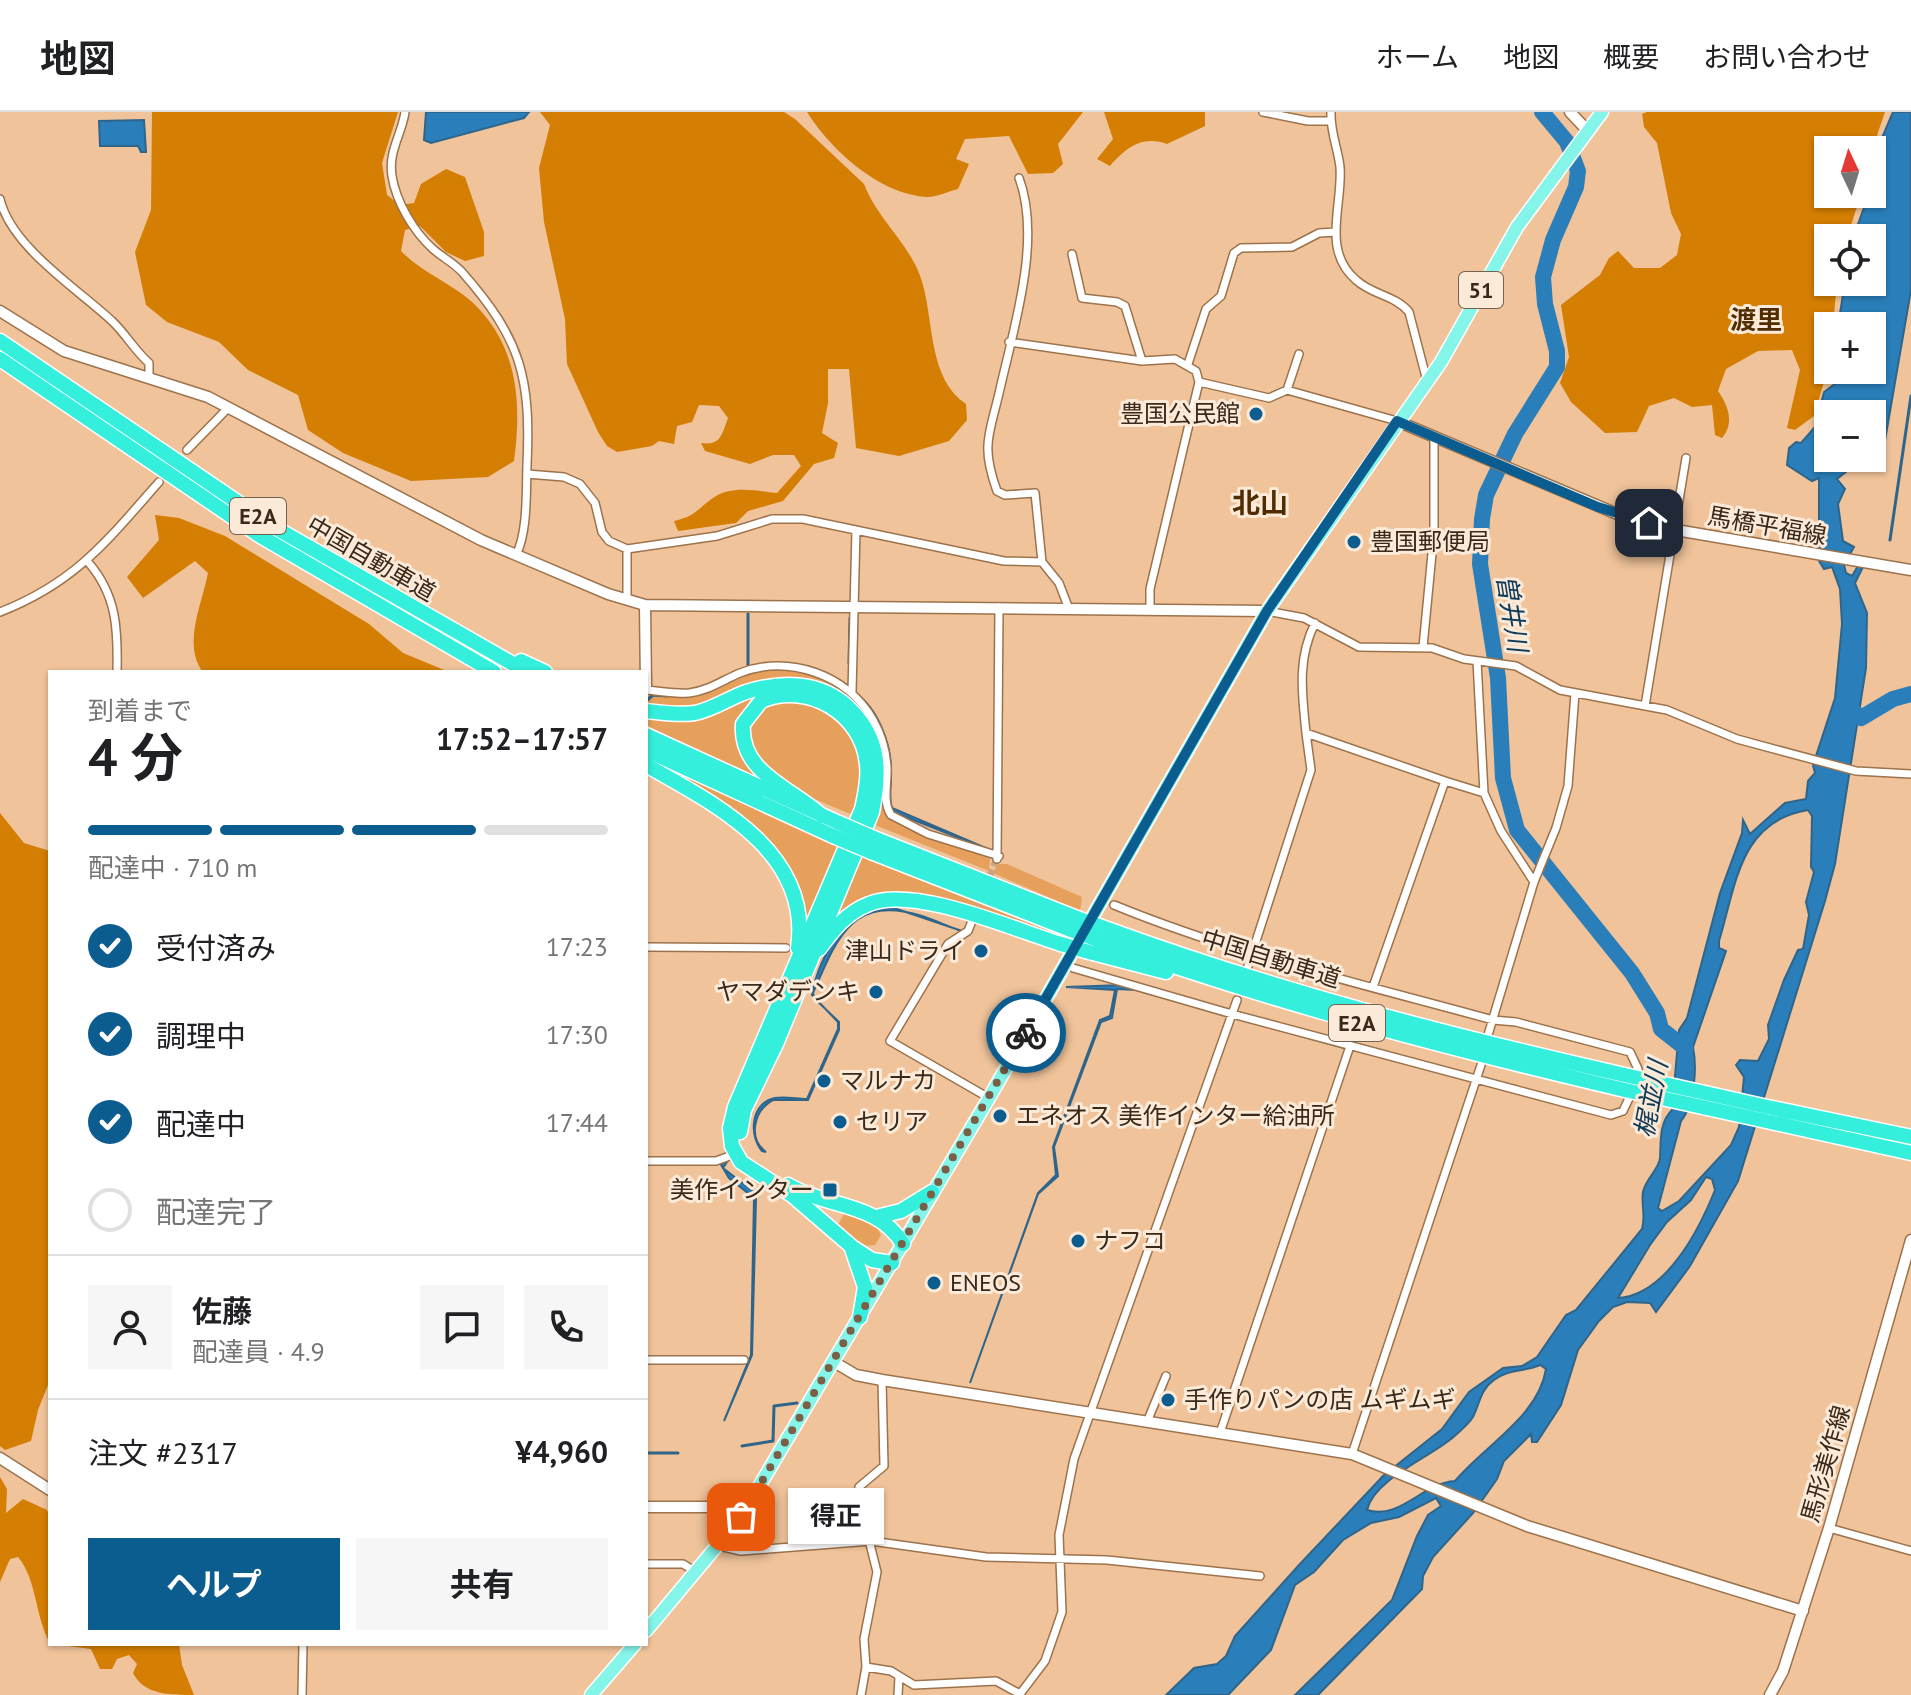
<!DOCTYPE html>
<html lang="ja">
<meta charset="utf-8">
<style>
:root{--surface:#fff;--page:#f6f6f6;--text:#202124;--muted:#757577;--line:#e0e0e0;--accent:#0c5d8f}
body{margin:0;font-family:"PT Sans","Noto Sans JP",sans-serif;background:var(--page);color:var(--text);height:100vh;display:flex;flex-direction:column;font-size:30px;white-space:nowrap}
*{box-sizing:border-box;margin:0}
p{font-size:26px;color:var(--muted)}
.icon{flex:none;width:44px;height:44px;fill:none;stroke:currentColor;stroke-width:2;stroke-linecap:round;stroke-linejoin:round}
.map{position:relative;flex:1;overflow:hidden}
.sheet{position:absolute;left:48px;top:558px;width:600px;height:976px;display:flex;flex-direction:column;background:var(--surface);border-radius:0px;box-shadow:0 2px 6px #0004}
.sheet>*{flex:none}
.needle{width:52px;rotate:356deg}
.controls{position:absolute;left:1814px;top:24px;display:grid;gap:16px}
.controls a{display:grid;place-items:center;width:72px;height:72px;border-radius:0px;background:var(--surface);box-shadow:0 2px 6px #0004;font-size:40px}
.pin{position:absolute;display:grid;place-items:center;width:68px;height:68px;color:#fff;margin:-34px;border-radius:16px;box-shadow:0 4px 12px #0006}
.courier{position:absolute;display:grid;place-items:center;width:80px;height:80px;margin:-40px;border:6px solid #0c5d8f;border-radius:50%;background:#fff;color:#222;box-shadow:0 2px 10px #0007}
.bubble{position:absolute;height:56px;border-radius:0px;background:var(--surface);box-shadow:0 2px 6px #0004;font-size:26px;font-weight:700;line-height:56px;text-align:center}
.summary em{font-style:normal;font-weight:700}
.summary div{display:flex;flex-direction:column-reverse}
.summary{display:flex;align-items:center;justify-content:space-between;height:136px;padding:0 40px}
h1{font-size:52px;font-weight:700;line-height:60px}
.bar{display:grid;grid-template-columns:repeat(4,1fr);gap:12px 8px;align-content:center;height:96px;padding:0 40px}
.bar i{height:10px;border-radius:6px;background:var(--line)}
.bar .current{background:var(--accent)}
.bar p{grid-column:span 4}
.line{display:flex;align-items:center;gap:20px;padding:0 40px;border-top:2px solid var(--line)}
.line div{flex:1}
.round{display:grid;place-items:center;flex:none;width:84px;height:84px;border-radius:0px;background:var(--page)}
ol{padding:0 40px;list-style:none}
li{display:flex;align-items:center;gap:24px;height:88px}
li p{margin-inline-start:auto}
li .icon{padding:8px;border-radius:50%;background:var(--accent);color:#fff;stroke-width:4}
li:last-child{color:var(--muted)}
li i{width:44px;height:44px;border:4px solid var(--line);border-radius:50%}
.action{display:flex;gap:16px;margin-top:auto;padding:16px 40px}
.action a{flex:1;height:92px;border-radius:0px;background:var(--accent);color:#fff;font-size:32px;font-weight:700;line-height:92px;text-align:center}
.action a+a{background:var(--page);color:var(--text)}
header{display:flex;align-items:center;gap:48px;box-sizing:border-box;height:112px;padding:0 40px;background:var(--surface);border-bottom:2px solid var(--line)}
header strong{font-size:38px}
nav{display:flex;gap:44px;margin-inline-start:auto;font-size:28px}
.map>svg:first-child{display:block}
</style>
<header>
<strong>地図</strong>
<nav><a>ホーム</a><a>地図</a><a>概要</a><a>お問い合わせ</a></nav>
</header>
<div class="map">
<svg width="1911" height="1583" viewBox="0 0 1911 1583">
<rect width="100%" height="100%" fill="#f0c39a"/>
<path fill="#e6a05b" d="M788,556C837,570 883,597 884,655C885,671 880,691 888,704L990,744L989,759L870,711L882,666L821,573L692,596L646,594V586L651,582H697L749,561Z
M763,581C723,611 737,640 765,671L646,613V603Z
M813,589L849,615L864,655L855,704C810,684 754,669 749,614L766,592Z
M646,645L842,736L804,824L801,783L786,753Z
M858,743L1049,819L1053,822L895,783L829,816Z
M998,752H1007L1082,785L1080,799L993,761Z
M845,1100L876,1113L881,1123L875,1133L863,1134L837,1115Z"/>
<path fill="#d47e03" d="M152,0H398L382,51L387,83L400,93L414,91L421,72L446,57L465,65L484,120V144L465,149L446,140L420,114L405,118L401,139C421,160 449,170 471,189C518,232 522,290 514,349L488,365L411,369L343,341L308,318L298,283L248,258L219,230L167,210L146,193L135,140L151,98Z
M540,0H784L795,7L864,72C878,109 913,134 923,173C934,214 929,267 966,292L967,308L949,329L899,344L856,336L849,257H828V291L822,321L838,331L834,346L814,352L783,389L748,399L736,411L678,419L674,409C696,404 696,398 713,386C731,373 757,379 777,381L801,354L794,343H773L750,352L705,339L701,331C721,334 722,322 728,306L719,294L699,293L692,310L677,314L674,332L659,329L652,334L617,340L607,334L598,320L567,252L565,207L544,110L539,56L550,13Z
M807,0H1083L1058,32L1063,52L1053,61L1028,62L1009,24L965,27L956,47L969,52L958,77C949,79 937,85 928,85C880,83 831,38 807,0Z
M1104,0H1205V14L1167,32C1141,23 1126,36 1110,54L1097,47L1113,27Z
M1647,0H1885L1872,38H1828V82H1861L1847,126H1828V170H1837L1833,214H1828V256L1814,304L1795,318L1787,316L1800,258L1792,238L1758,239L1726,257L1718,279C1728,293 1735,311 1722,326L1715,323L1712,293L1692,295L1674,286L1649,294L1637,320L1605,321L1571,290L1560,271L1569,245L1561,193L1600,163L1609,146L1618,139L1634,156H1660L1677,143L1681,122L1671,101L1657,31L1644,15L1642,2Z
M155,403L179,406L225,424L369,512L403,541L449,560H203C182,533 202,492 208,461L195,449L143,486L127,465L159,428Z
M0,701L24,731L50,739V1268L38,1298L31,1329L5,1338L0,1334Z
M0,1365L7,1377L6,1401L23,1387L47,1398L50,1406V1531C35,1505 37,1467 18,1445L10,1447L0,1470Z
M53,1532H179L182,1553L194,1583C170,1583 144,1583 133,1561L137,1552L129,1543L117,1547L112,1557H100L91,1537Z"/>
<path fill="#2a7fba" stroke="#2f658a" stroke-width="2" fill-rule="evenodd" d="M426,0H529L524,6L431,31L424,28Z
M1893,0H1911V178L1884,334L1872,340V302H1828V346H1858L1849,350L1846,360L1837,367L1845,377L1838,392L1843,429L1854,435L1844,453L1846,461L1852,464L1859,452L1864,453L1855,471L1867,501L1866,556L1835,752L1825,789L1738,1069L1690,1154L1656,1200L1650,1191L1627,1190L1613,1195L1599,1209L1578,1238L1561,1293L1537,1330H1532L1531,1322L1504,1349L1497,1367L1473,1401L1433,1445L1423,1464L1422,1477L1318,1583H1295L1392,1488L1417,1424L1428,1403L1441,1394L1436,1386L1399,1405L1371,1411L1343,1428L1314,1460L1295,1473L1271,1538L1228,1583H1166L1194,1556L1217,1552L1226,1544L1235,1524L1299,1453L1383,1364L1442,1317L1469,1280L1503,1256L1522,1254L1537,1245L1566,1203L1576,1198L1642,1117C1646,1104 1641,1093 1643,1080C1645,1068 1659,1057 1660,1046C1661,1029 1659,1011 1672,998L1679,918L1687,906L1720,781L1742,721L1743,708L1750,722L1785,691L1806,687L1808,669L1815,661L1813,653L1835,586L1842,512L1840,477L1832,455L1824,457L1819,449V366L1812,369L1787,353L1789,336L1796,330L1801,331L1815,315L1824,280L1836,271L1830,264L1832,258H1872V214H1838L1845,170H1872V126H1853L1869,82H1872L1873,47ZM1808,698L1812,704L1811,755L1814,760L1806,790L1809,803L1803,837L1798,838L1784,868L1768,913L1769,927L1758,949L1740,948L1736,953L1744,965L1739,1015L1731,1033L1679,1089L1662,1099L1658,1096L1681,1009C1695,992 1697,955 1693,935L1726,839L1719,836V829C1736,774 1739,709 1808,698ZM1706,1065L1712,1067L1715,1078C1699,1118 1666,1183 1618,1186L1650,1133L1667,1110L1691,1088ZM1540,1253L1546,1257C1539,1304 1484,1334 1455,1369C1422,1371 1401,1408 1367,1398C1374,1368 1428,1346 1451,1327C1458,1321 1468,1313 1473,1305C1480,1291 1480,1278 1494,1268C1508,1257 1524,1260 1540,1253Z
M144,8L146,40H141L138,34H100L99,9Z
M857,583C877,595 891,632 891,657C892,670 888,684 892,696L995,740L893,700C885,685 892,667 890,650C887,630 871,598 857,583Z
M894,796L962,819C951,816 935,808 922,804C852,782 837,826 813,881L815,887L839,910V918L808,988H773C753,999 748,1027 766,1040L762,1039C749,1024 750,991 775,986C785,984 797,987 807,987L838,917V910L812,883C820,840 847,798 894,796Z
M1124,873L1344,936L1136,878L1117,877L1112,906L1101,910L1054,1035L1058,1064L1038,1082L970,1271L1038,1081L1056,1063L1053,1035L1100,908L1110,904L1115,878L1066,875Z
M727,1050L723,1056L754,1080L756,1087L752,1243L724,1309L751,1243L754,1086L729,1066L720,1051Z"/>
<g fill="none" stroke-linecap="round" stroke-linejoin="round">
<path stroke="#2f658a" stroke-width="3" d="M1890,428L1911,284
M849,551L850,506
M748,553V502
M646,589L653,583L667,584
M742,1334L773,1329L774,1294L797,1291
M646,1341H678"/>
<path stroke="#2a7fba" stroke-width="16" d="M1542,0L1567,30L1578,59L1576,75L1553,128L1543,165L1545,192L1557,239V255L1515,322L1486,383L1482,407L1480,452L1498,566L1503,666L1517,718L1632,861L1657,901L1661,917L1685,936
M1847,593L1861,606L1893,587L1911,582"/>
<path stroke="#cca480" stroke-width="7" stroke-dasharray="7 3.5" stroke-linecap="butt" d="M974,803L996,749"/>
<defs>
<path id="street" d="M405,0C402,22 388,39 392,64C396,90 414,120 433,137C442,145 454,151 462,160C521,227 531,265 527,353C526,379 528,420 516,443
M1263,0L1308,9H1331
M1331,0C1330,19 1338,37 1340,55C1343,93 1321,138 1356,168C1372,183 1395,183 1409,200L1427,269
M1019,66C1042,127 1014,215 1000,277C990,322 980,332 997,379L1005,383L1035,381L1042,450
M0,87C11,135 78,177 112,209C126,222 134,238 149,251V265
M1072,142L1082,186L1117,190L1125,194L1142,249
M1009,230L1142,249L1175,247L1196,259L1199,270L1150,477V498
M1299,242L1287,278L1397,309
M1188,252L1206,197L1221,184L1234,141L1241,136L1292,135L1319,121L1336,120
M1199,270L1269,286L1287,278
M187,338L229,295
M527,362L564,365L580,372L595,391L602,420L609,429L627,437L717,424L772,407H803L1004,449L1042,450L1059,471L1069,497
M88,450C117,483 118,518 117,560
M627,488V437
M1267,499L1304,506L1359,535L1432,536L1464,547L1516,554L1560,578L1667,598L1737,627L1856,659L1911,662
M0,500C75,471 108,428 159,370
M1423,535L1434,421V327
M1477,549L1484,681
M646,578C660,579 675,582 689,581C708,579 723,568 740,561C789,542 848,563 873,608C881,622 886,639 887,655C888,670 882,690 891,703L928,722L999,744
M852,580L856,418
M1645,594L1686,346
M1306,621C1302,581 1297,547 1315,511
M1445,669L1484,681L1501,719L1534,770
M997,747L999,495
M1114,793C1236,843 1366,873 1493,908L1516,910L1630,940L1638,957L1637,966
M972,809L968,819L948,832L890,929L989,986
M646,835L786,836
M1248,854L1311,658L1306,621L1445,669L1373,875
M1073,856L1232,902L1611,1003L1623,999L1633,978
M1488,923L1534,770L1556,716L1568,674L1575,581
M646,1049H716L727,1045
M646,1248H744
M882,1268L884,1354L859,1375L858,1384L877,1460L864,1527L866,1555L891,1559L914,1573L996,1569L1020,1582L1045,1549L1062,1500L1059,1423L1074,1347L1237,888
M1147,1310L1166,1264
M1220,1321L1350,934
M1352,1342L1481,953
M1829,1416L1911,1439
M719,1434L741,1439L871,1429L986,1445L1107,1448L1260,1464
M646,1452H683L696,1460
M302,1583L303,1532
M861,1583L866,1555
M898,1583L899,1565"/>
<path id="secondary" d="M1570,0L1586,17
M0,199L64,239L208,285L481,428L608,482L645,493L1267,499
M1397,309L1622,404L1676,418L1911,458
M645,493L646,574
M834,1250L856,1263L882,1268L1352,1342L1527,1414L1803,1499
M0,1346L50,1378
M646,1395H721L741,1405
M1770,1583L1783,1559L1829,1416L1911,1128"/>
<path id="primary" d="M646,1519L741,1405L989,986L1267,499L1441,250L1517,115L1602,0
M591,1583L635,1532"/>
<path id="highway" d="M0,229L274,415L527,560
M0,247L262,425L494,560
M521,549L545,560
M646,599C663,601 678,603 695,601C714,597 729,586 746,580C788,567 830,570 858,606C881,634 879,666 872,700L776,932L744,998L740,1020
M646,623L839,711
M646,638L833,724
M646,653C717,693 812,741 798,836
M822,704C792,676 739,661 743,612L761,589C808,569 863,602 867,653C869,668 865,683 862,697L735,995L730,1016L732,1034L741,1050L793,1084L851,1134L865,1175L860,1205
M876,727L1077,806
M871,740L1071,818
M1102,815C1274,878 1451,924 1629,964
M1095,827C1268,889 1446,936 1625,978
M819,837C833,818 846,801 869,792C914,773 1015,818 1061,832
M1089,840L1166,860
M1772,996L1911,1025
M1766,1009L1911,1041
M788,1073C827,1096 878,1090 903,1132
M876,1105L901,1099L932,1080
M852,1135L872,1148L892,1151"/>
</defs>
<use href="#street" stroke="#9c734c" stroke-width="10"/>
<use href="#secondary" stroke="#9c734c" stroke-width="13"/>
<use href="#primary" stroke="#fff" stroke-width="15"/>
<use href="#highway" stroke="#fff" stroke-width="17"/>
<use href="#street" stroke="#fff" stroke-width="7"/>
<use href="#secondary" stroke="#fff" stroke-width="10"/>
<use href="#primary" stroke="#85f5e9" stroke-width="12"/>
<use href="#highway" stroke="#33efdb" stroke-width="14"/>
<defs>
<path id="highway-bridge" d="M839,711L876,727
M833,724L871,740
M1077,806L1102,815
M1071,818L1095,827
M1061,832L1089,840
M1629,964L1772,996
M1625,978L1766,1009"/>
</defs>
<use href="#highway-bridge" stroke="#fff" stroke-width="17" stroke-linecap="butt"/>
<use href="#highway-bridge" stroke="#33efdb" stroke-width="14"/>
</g>
<g fill="none" stroke-linecap="round" stroke-linejoin="round">
<path stroke="#7a5f46" stroke-width="8" stroke-dasharray="0 14.4" d="M741,1405L1026,921"/>
<path stroke="#0c5d8f" stroke-width="10" d="M1026,921L1267,499L1397,309L1598,395L1649,411"/>
</g>
<g fill="#0c5d8f" stroke="#fcead9" stroke-width="3">
<circle cx="1256" cy="302" r="8"/>
<circle cx="1354" cy="430" r="8"/>
<circle cx="981" cy="839" r="8"/>
<circle cx="876" cy="880" r="8"/>
<circle cx="824" cy="969" r="8"/>
<circle cx="1000" cy="1004" r="8"/>
<circle cx="840" cy="1010" r="8"/>
<rect x="822" y="1070" width="16" height="16" rx="4"/>
<circle cx="1078" cy="1129" r="8"/>
<circle cx="934" cy="1171" r="8"/>
<circle cx="1168" cy="1288" r="8"/>
</g>
<g text-anchor="middle" stroke-width="6" stroke-linejoin="round" paint-order="stroke">
<g fill="#fcead9" stroke="#746353" stroke-width="2">
<rect x="1459" y="160" width="44" height="36" rx="6"/>
<rect x="230" y="386" width="56" height="36" rx="6"/>
<rect x="1329" y="893" width="56" height="36" rx="6"/>
</g>
<g font-size="22" font-weight="bold" fill="#3a2919">
<text x="1481" y="186">51</text>
<text x="258" y="412">E2A</text>
<text x="1357" y="919">E2A</text>
</g>
<g font-size="24" fill="#3a2919" stroke="#fcead9" text-anchor="start">
<text x="1240" y="310" text-anchor="end">豊国公民館</text>
<text x="1370" y="438">豊国郵便局</text>
<text x="965" y="847" text-anchor="end">津山ドライ</text>
<text x="860" y="888" text-anchor="end">ヤマダデンキ</text>
<text x="840" y="977">マルナカ</text>
<text x="1016" y="1012">エネオス 美作インター給油所</text>
<text x="856" y="1018">セリア</text>
<text x="814" y="1086" text-anchor="end">美作インター</text>
<text x="1094" y="1137">ナフコ</text>
<text x="950" y="1179">ENEOS</text>
<text x="1184" y="1296">手作りパンの店 ムギムギ</text>
</g>
<g font-size="24" fill="#3a2919" stroke="#fcead9">
<text transform="translate(1767 414) rotate(10)" y="8">馬橋平福線</text>
<text transform="translate(371 447) rotate(30)" y="8">中国自動車道</text>
<text transform="translate(1271 847) rotate(17)" y="8">中国自動車道</text>
<text transform="translate(1826 1352) rotate(-74)" y="8">馬形美作線</text>
</g>
<g font-size="26" font-weight="bold" fill="#502c00" stroke="#fcead9">
<text x="1756" y="217">渡里</text>
</g>
<g font-size="26" font-style="italic" fill="#0e3b5a" stroke="#fcead9">
<text transform="translate(1512 501) rotate(81)" y="9">曽井川</text>
<text transform="translate(1651 987) rotate(-79)" y="9">梶並川</text>
</g>
<g font-size="28" font-weight="bold" fill="#502c00" stroke="#fcead9">
<text x="1260" y="401">北山</text>
</g>
</g>
</svg>
<div class="controls">
<a><svg class="needle" viewBox="-14 -14 28 28"><path d="M0-13l5 13h-10z" fill="#e53935"/><path d="M0 13l5-13h-10z" fill="#757577"/></svg></a>
<a><svg class="icon" aria-label="locate" viewBox="0 0 24 24"><circle cx="12" cy="12" r="6"/><path d="M12 2v4M12 18v4M2 12h4M18 12h4"/></svg></a>
<a>+</a>
<a>−</a>
</div>
<div class="pin" style="left:741px;top:1405px;background:#ea580c"><svg class="icon" aria-label="bag" viewBox="0 0 24 24"><path d="M5 8h14l-1 12H6zM9 8a3 3 0 0 1 6 0"/></svg></div>
<div class="pin" style="left:1649px;top:411px;background:#1f2937"><svg class="icon" aria-label="home" viewBox="0 0 24 24"><path d="M3 11l9-7 9 7M6 9v11h12V9"/></svg></div>
<div class="courier" style="left:1026px;top:921px"><svg class="icon" aria-label="bike" viewBox="0 0 24 24"><circle cx="6" cy="16" r="4"/><circle cx="18" cy="16" r="4"/><path d="M6 16l4-8h5l3 8M10 8l3 8H6M13 5h3"/></svg></div>
<div class="bubble" style="left:788px;top:1376px;width:96px">得正</div>
<section class="sheet">
<div class="summary"><div><h1>4 分</h1><p>到着まで</p></div><em>17:52–17:57</em></div>
<div class="bar"><i class="current"></i><i class="current"></i><i class="current"></i><i></i><p>配達中 · 710 m</p></div>
<ol>
<li><svg class="icon" aria-label="check" viewBox="0 0 24 24"><path d="M5 12l5 5 9-10"/></svg>受付済み<p>17:23</p></li>
<li><svg class="icon" aria-label="check" viewBox="0 0 24 24"><path d="M5 12l5 5 9-10"/></svg>調理中<p>17:30</p></li>
<li><svg class="icon" aria-label="check" viewBox="0 0 24 24"><path d="M5 12l5 5 9-10"/></svg>配達中<p>17:44</p></li>
<li><i></i>配達完了</li>
</ol>
<div class="line" style="height:144px"><a class="round"><svg class="icon" aria-label="person" viewBox="0 0 24 24"><circle cx="12" cy="8" r="4"/><path d="M4 21q1-7 8-7t8 7"/></svg></a><div><b>佐藤</b><p>配達員 · 4.9</p></div><a class="round"><svg class="icon" aria-label="chat" viewBox="0 0 24 24"><path d="M4 5h16v11H9l-5 4z"/></svg></a><a class="round"><svg class="icon" aria-label="phone" viewBox="0 0 24 24"><path d="M5 4h4l2 5-3 2q2 4 5 5l2-3 5 2v4C11 20 4 13 5 4z"/></svg></a></div>
<div class="line" style="height:104px"><div>注文 #2317</div><b>¥4,960</b></div>
<div class="action"><a>ヘルプ</a><a>共有</a></div>
</section>
</div>
